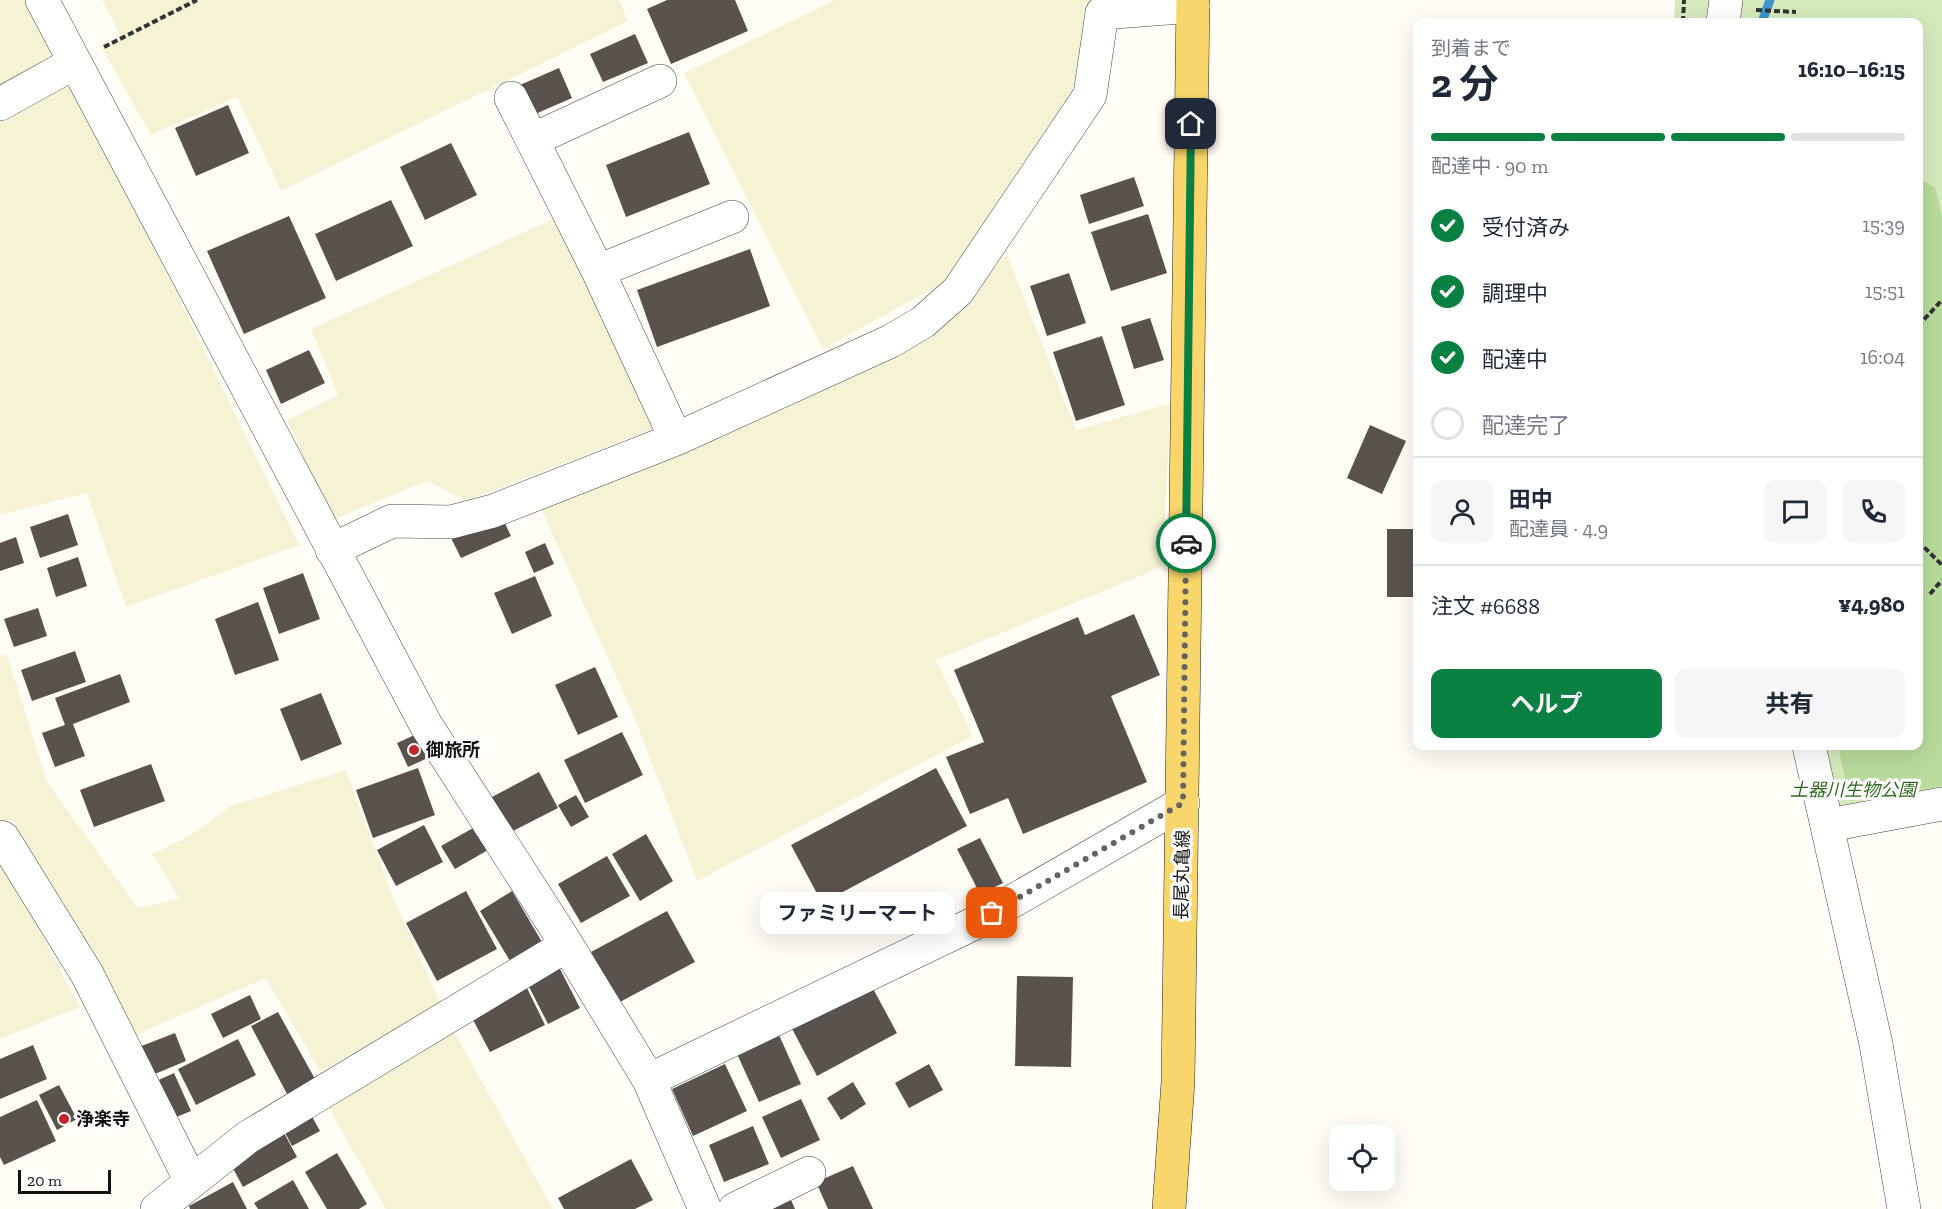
<!DOCTYPE html>
<html lang="ja">
<meta charset="utf-8">
<style>
:root{--surface:#fff;--page:#f6f6f7;--text:#1f2937;--muted:#747a83;--line:#e0e1e3;--accent:#0b8043}
body{margin:0;font-family:"Zilla Slab","Noto Sans JP",serif;background:var(--page);color:var(--text);height:100vh;display:flex;flex-direction:column;font-size:22px;white-space:nowrap}
*{box-sizing:border-box;margin:0}
p{font-size:20px;color:var(--muted)}
.icon{flex:none;width:33px;height:33px;fill:none;stroke:currentColor;stroke-width:2;stroke-linecap:round;stroke-linejoin:round}
.map{position:relative;flex:1;overflow:hidden}
.panel{position:absolute;left:1413px;top:18px;width:510px;height:732px;display:flex;flex-direction:column;background:var(--surface);border-radius:12px;box-shadow:0 6px 24px #0002}
.panel>*{flex:none}
.buttons{position:absolute;left:1329px;top:1125px;display:grid;gap:12px}
.buttons a{display:grid;place-items:center;width:66px;height:66px;border-radius:12px;background:var(--surface);box-shadow:0 6px 24px #0002;font-size:30px}
.scale{position:absolute;left:18px;bottom:15px;width:93px;box-sizing:border-box;padding-left:6px;border:3px solid #111;border-top:0;font-size:16px;line-height:21px;white-space:nowrap;color:#111;-webkit-text-stroke:4px #fff;paint-order:stroke}
.pin{position:absolute;display:grid;place-items:center;width:51px;height:51px;color:#fff;margin:-26px;border-radius:12px;box-shadow:0 3px 9px #0006}
.courier{position:absolute;display:grid;place-items:center;width:60px;height:60px;margin:-30px;border:4px solid #0b8043;border-radius:50%;background:#fff;color:#222;box-shadow:0 2px 8px #0007}
.bubble{position:absolute;height:42px;border-radius:12px;background:var(--surface);box-shadow:0 6px 24px #0002;font-size:20px;font-weight:700;line-height:42px;text-align:center}
.headline em{font-style:normal;font-weight:700}
.headline div{display:flex;flex-direction:column-reverse}
.headline{display:flex;align-items:center;justify-content:space-between;height:102px;padding:0 18px}
h1{font-size:39px;font-weight:700;line-height:45px}
.bar{display:grid;grid-template-columns:repeat(4,1fr);gap:9px 6px;align-content:center;height:72px;padding:0 18px}
.bar i{height:8px;border-radius:4px;background:var(--line)}
.bar .selected{background:var(--accent)}
.bar p{grid-column:span 4}
.line{display:flex;align-items:center;gap:15px;padding:0 18px;border-top:2px solid var(--line)}
.line div{flex:1}
.round{display:grid;place-items:center;flex:none;width:63px;height:63px;border-radius:12px;background:var(--page)}
ol{padding:0 18px;list-style:none}
li{display:flex;align-items:center;gap:18px;height:66px}
li p{margin-inline-start:auto}
li .icon{padding:6px;border-radius:50%;background:var(--accent);color:#fff;stroke-width:4}
li:last-child{color:var(--muted)}
li i{width:33px;height:33px;border:3px solid var(--line);border-radius:50%}
.button{display:flex;gap:12px;margin-top:auto;padding:12px 18px}
.button a{flex:1;height:69px;border-radius:12px;background:var(--accent);color:#fff;font-size:24px;font-weight:700;line-height:69px;text-align:center}
.button a+a{background:var(--page);color:var(--text)}
.map>svg:first-child{display:block}
</style>
<div class="map">
<svg width="1942" height="1209" viewBox="0 0 1942 1209">
<rect width="100%" height="100%" fill="#fffdf5"/>
<path fill="#f6f3d4" d="M0,0H29L61,60L0,92Z
M102,0H619L628,21L281,191L237,97L151,135L102,48L122,38Z
M835,0H1091V18L1066,116L955,276L823,349L684,73Z
M69,73L299,545L126,607L87,493L0,515V113Z
M562,215L660,426L466,501L427,481L332,520L287,420L338,395L311,329Z
M1007,254L1076,430L1171,403L1162,567L936,660L973,736L697,881L633,714L540,506L965,304Z
M7,654L47,782L138,908L180,899L152,854L186,838L231,806L346,770L392,895L441,1005L320,1071L266,978L133,1036L13,820L0,821V656Z
M0,857L80,1007L0,1039Z
M452,1028L553,1209H386L327,1105Z"/>
<path fill="#d5ebbd" d="M1675,0H1942V821L1820,844L1795,746H1918V22H1674Z"/>
<path fill="#b9dc9c" d="M1919,178L1935,188L1942,215V786L1850,801L1838,746H1918Z"/>
<g fill="none" stroke-linecap="round" stroke-linejoin="round">
<path stroke="#3f96cf" stroke-width="9" d="M1762,22L1770,0"/>
</g>
<path fill="#5a524d" d="M667,0H735L748,31L671,64L647,9Z
M635,34L648,63L603,82L590,54Z
M559,68L572,98L533,115L520,85Z
M228,105L249,153L196,176L175,128Z
M689,132L710,184L626,217L606,165Z
M451,143L477,195L425,220L400,167Z
M1134,177L1144,206L1089,224L1080,195Z
M391,200L413,246L336,281L315,234Z
M1148,214L1167,273L1111,291L1091,232Z
M289,216L326,298L244,334L207,251Z
M750,249L770,306L657,347L637,290Z
M1069,273L1086,323L1047,336L1030,286Z
M1150,318L1164,360L1134,369L1121,327Z
M1102,336L1125,405L1076,421L1053,352Z
M309,350L325,383L281,404L266,370Z
M1370,425L1406,441L1382,494L1347,478Z
M68,514L78,545L40,558L30,527Z
M501,515L511,536L461,558L451,538Z
M1387,529H1418V597H1387Z
M16,537L24,563L0,571V543Z
M545,543L554,564L534,573L525,552Z
M78,557L87,586L56,597L47,568Z
M303,573L320,619L279,634L263,588Z
M535,576L552,616L512,634L494,593Z
M258,602L279,660L235,675L215,619Z
M38,608L47,636L14,647L4,619Z
M1134,614L1160,675L1111,696L1147,782L1023,834L1008,798L970,814L946,757L984,742L954,670L1078,617L1085,635Z
M75,651L86,682L32,701L21,670Z
M595,667L618,717L578,735L555,685Z
M120,674L130,702L73,724L85,756L55,767L42,733L65,725L55,698Z
M321,693L342,744L301,761L280,709Z
M622,732L643,775L585,803L564,760Z
M419,733L430,757L408,767L397,743Z
M151,764L165,801L94,827L80,790Z
M418,768L435,815L373,838L356,790Z
M936,768L967,826L822,903L791,845Z
M539,772L558,808L509,833L490,798Z
M576,795L589,817L571,827L558,805Z
M424,825L443,862L396,886L377,850Z
M475,827L488,850L455,869L441,846Z
M646,834L673,881L640,901L612,854Z
M980,838L1003,883L980,894L957,849Z
M607,856L630,896L581,923L558,884Z
M466,891L497,949L437,981L406,923Z
M512,891L542,942L510,961L480,911Z
M667,911L695,962L618,1003L591,952Z
M559,967L580,1008L548,1024L527,983Z
M1017,976L1073,977L1071,1067L1015,1066Z
M870,983L897,1033L817,1076L790,1025Z
M527,988L545,1025L490,1052L471,1016Z
M250,995L261,1019L223,1038L211,1014Z
M278,1012L315,1079L287,1094L251,1026Z
M175,1033L186,1061L150,1076L139,1047Z
M779,1035L801,1084L759,1102L737,1054Z
M238,1039L256,1075L196,1105L178,1069Z
M33,1045L47,1079L0,1099V1059Z
M725,1064L747,1111L693,1136L672,1089Z
M929,1064L943,1090L909,1108L895,1083Z
M174,1073L191,1111L169,1120L152,1083Z
M853,1082L866,1104L841,1120L827,1098Z
M59,1085L77,1119L57,1130L39,1095Z
M801,1099L820,1140L781,1158L762,1117Z
M37,1100L56,1141L4,1165L0,1157V1117Z
M309,1111L320,1131L292,1146L281,1125Z
M753,1126L769,1164L724,1182L709,1145Z
M283,1131L297,1157L243,1187L229,1161Z
M337,1153L367,1204L359,1209H327L305,1172Z
M631,1159L653,1200L635,1209H564L558,1198Z
M853,1166L873,1209H828L816,1182Z
M293,1180L309,1209H258L254,1203Z
M233,1182L247,1209H190L189,1206Z
M791,1200L795,1209H772Z"/>
<g fill="none" stroke-linecap="round" stroke-linejoin="round">
<defs>
<path id="minor" d="M42,0L426,725L567,945L649,1080L705,1209
M1723,22L1726,0
M511,98L598,271L676,439
M0,104L74,63
M532,140L660,81
M598,271L732,217
M332,550L392,521L451,522L493,511L676,439L891,341L923,322L958,291L1090,95L1102,13L1193,6
M1809,746L1876,1044L1904,1209
M1829,825L1942,804
M0,837L3,838L87,974L191,1181
M649,1080L973,924L1183,803
M157,1209L248,1137L567,945
M735,1209L809,1173"/>
<path id="major" d="M1169,1209L1178,1082L1193,0"/>
</defs>
<use href="#minor" stroke="#444" stroke-width="34"/>
<use href="#major" stroke="#222" stroke-width="34"/>
<path stroke="#333" stroke-width="4" stroke-dasharray="6 3" stroke-linecap="butt" d="M1756,10L1796,12
M1683,22L1684,0
M104,47L197,0
M1918,326L1942,300
M1918,541L1942,565
M1930,594L1942,580"/>
<use href="#minor" stroke="#fff" stroke-width="33"/>
<use href="#major" stroke="#f9d66b" stroke-width="33"/>
</g>
<g fill="none" stroke-linecap="round" stroke-linejoin="round">
<path stroke="#646461" stroke-width="6" stroke-dasharray="0 10.8" d="M992,913L1183,803L1186,543"/>
<path stroke="#0b8043" stroke-width="8" d="M1186,543L1191,124"/>
</g>
<g fill="#c4262e" stroke="#fff" stroke-width="2">
<circle cx="414" cy="750" r="6"/>
<circle cx="64" cy="1119" r="6"/>
</g>
<g text-anchor="middle" stroke-width="6" stroke-linejoin="round" paint-order="stroke">
<g font-size="18" font-weight="bold" fill="#111" stroke="#fff" text-anchor="start">
<text x="426" y="756">御旅所</text>
<text x="76" y="1125">浄楽寺</text>
</g>
<g font-size="18" font-style="italic" fill="#2f6b1f" stroke="#fff">
<text x="1853" y="796">土器川生物公園</text>
</g>
<g font-size="18" fill="#111" stroke="#fff">
<text transform="translate(1182 875) rotate(-89)" y="6">長尾丸亀線</text>
</g>
</g>
</svg>
<div class="buttons">
<a><svg class="icon" aria-label="locate" viewBox="0 0 24 24"><circle cx="12" cy="12" r="6"/><path d="M12 2v4M12 18v4M2 12h4M18 12h4"/></svg></a>
</div>
<div class="scale">20 m</div>
<div class="pin" style="left:992px;top:913px;background:#ea580c"><svg class="icon" aria-label="bag" viewBox="0 0 24 24"><path d="M5 8h14l-1 12H6zM9 8a3 3 0 0 1 6 0"/></svg></div>
<div class="pin" style="left:1191px;top:124px;background:#1f2937"><svg class="icon" aria-label="home" viewBox="0 0 24 24"><path d="M3 11l9-7 9 7M6 9v11h12V9"/></svg></div>
<div class="courier" style="left:1186px;top:543px"><svg class="icon" aria-label="car" viewBox="0 0 24 24"><path d="M5 17H2v-5l4-1 3-4h7l3 4 3 1v5h-3M9 17h6M6 11h13"/><circle cx="7" cy="17" r="2"/><circle cx="17" cy="17" r="2"/></svg></div>
<div class="bubble" style="left:760px;top:892px;width:195px">ファミリーマート</div>
<section class="panel">
<div class="headline"><div><h1>2 分</h1><p>到着まで</p></div><em>16:10–16:15</em></div>
<div class="bar"><i class="selected"></i><i class="selected"></i><i class="selected"></i><i></i><p>配達中 · 90 m</p></div>
<ol>
<li><svg class="icon" aria-label="check" viewBox="0 0 24 24"><path d="M5 12l5 5 9-10"/></svg>受付済み<p>15:39</p></li>
<li><svg class="icon" aria-label="check" viewBox="0 0 24 24"><path d="M5 12l5 5 9-10"/></svg>調理中<p>15:51</p></li>
<li><svg class="icon" aria-label="check" viewBox="0 0 24 24"><path d="M5 12l5 5 9-10"/></svg>配達中<p>16:04</p></li>
<li><i></i>配達完了</li>
</ol>
<div class="line" style="height:108px"><a class="round"><svg class="icon" aria-label="person" viewBox="0 0 24 24"><circle cx="12" cy="8" r="4"/><path d="M4 21q1-7 8-7t8 7"/></svg></a><div><b>田中</b><p>配達員 · 4.9</p></div><a class="round"><svg class="icon" aria-label="chat" viewBox="0 0 24 24"><path d="M4 5h16v11H9l-5 4z"/></svg></a><a class="round"><svg class="icon" aria-label="phone" viewBox="0 0 24 24"><path d="M5 4h4l2 5-3 2q2 4 5 5l2-3 5 2v4C11 20 4 13 5 4z"/></svg></a></div>
<div class="line" style="height:78px"><div>注文 #6688</div><b>¥4,980</b></div>
<div class="button"><a>ヘルプ</a><a>共有</a></div>
</section>
</div>
